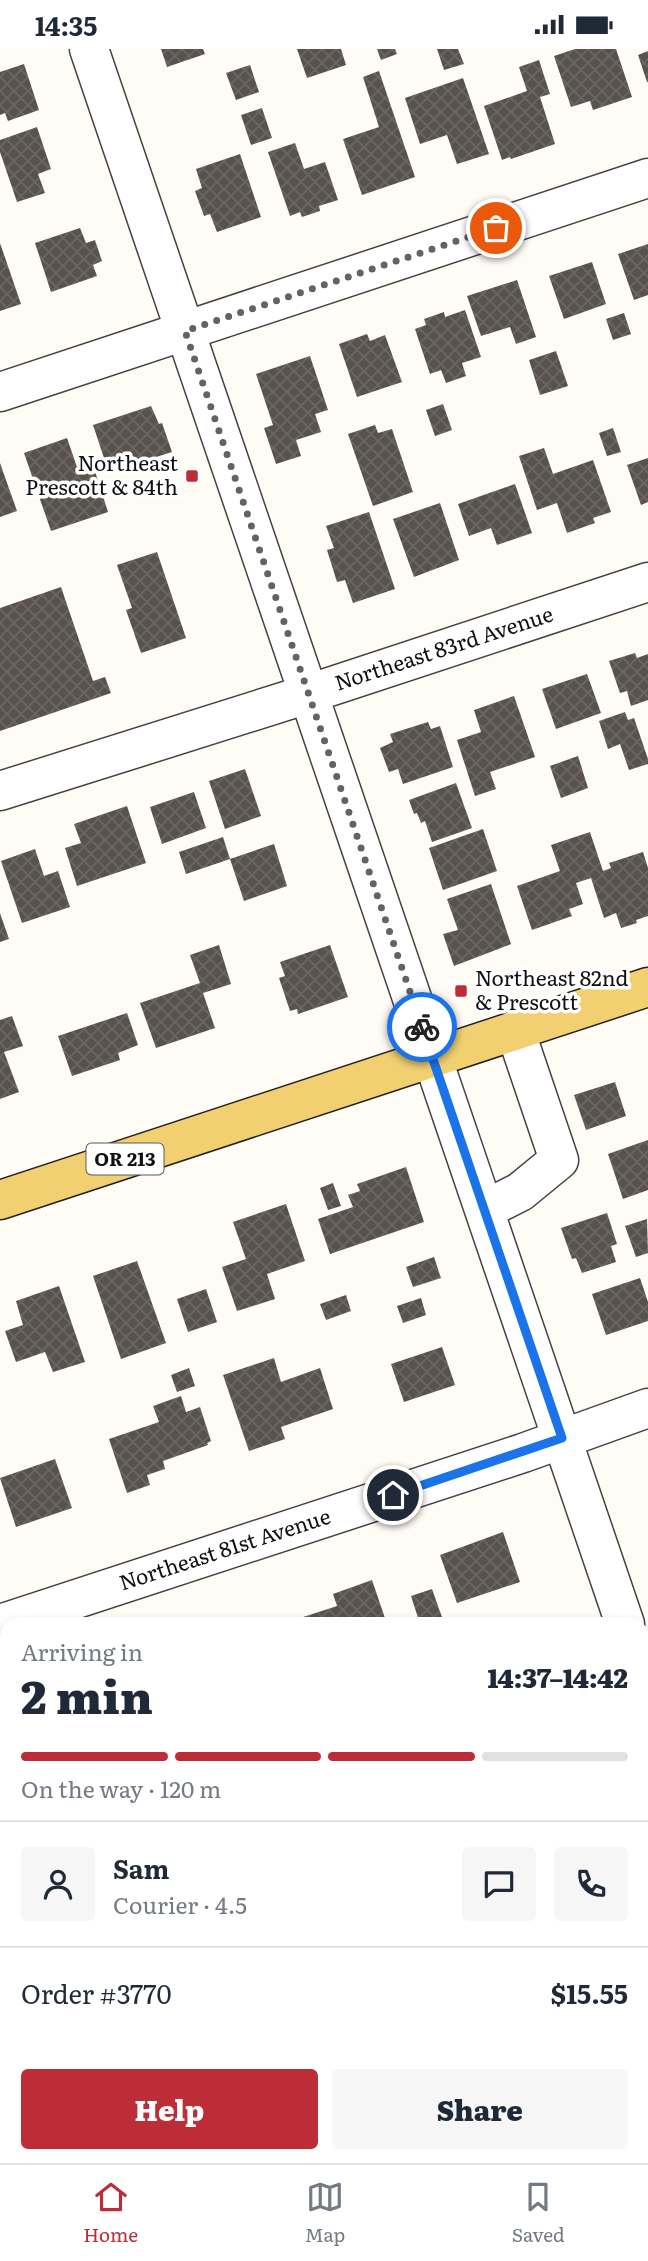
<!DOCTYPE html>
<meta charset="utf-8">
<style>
:root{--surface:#fff;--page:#f6f6f7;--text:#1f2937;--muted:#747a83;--line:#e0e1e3;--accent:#bc2d37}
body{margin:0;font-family:Literata,serif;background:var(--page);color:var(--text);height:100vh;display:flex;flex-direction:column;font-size:26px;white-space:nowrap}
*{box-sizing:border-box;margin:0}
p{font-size:23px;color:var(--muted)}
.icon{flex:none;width:38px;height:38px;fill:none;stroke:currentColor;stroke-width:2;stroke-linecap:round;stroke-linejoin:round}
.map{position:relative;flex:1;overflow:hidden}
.side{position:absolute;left:0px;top:1568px;width:649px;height:546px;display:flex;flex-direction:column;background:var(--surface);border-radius:21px 21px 0 0;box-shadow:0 4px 10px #0003}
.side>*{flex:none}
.pin{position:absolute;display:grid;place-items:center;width:60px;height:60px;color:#fff;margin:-30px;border:4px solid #fff;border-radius:50%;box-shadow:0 2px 7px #0007}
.courier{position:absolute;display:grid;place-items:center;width:70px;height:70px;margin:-35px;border:5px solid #1a73e8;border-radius:50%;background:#fff;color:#222;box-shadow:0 2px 9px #0007}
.summary em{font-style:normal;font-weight:800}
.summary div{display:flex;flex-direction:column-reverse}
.summary{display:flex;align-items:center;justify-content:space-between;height:119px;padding:0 21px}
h1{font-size:46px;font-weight:800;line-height:52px}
.bar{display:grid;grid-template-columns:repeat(4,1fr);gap:10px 7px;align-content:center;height:84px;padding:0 21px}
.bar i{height:9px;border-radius:5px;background:var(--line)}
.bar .on{background:var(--accent)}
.bar p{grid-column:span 4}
.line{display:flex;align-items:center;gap:18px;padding:0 21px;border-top:2px solid var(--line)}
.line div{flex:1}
.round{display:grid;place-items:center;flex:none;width:74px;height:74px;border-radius:7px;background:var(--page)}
.primary-button{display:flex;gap:14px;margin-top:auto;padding:14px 21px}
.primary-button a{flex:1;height:80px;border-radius:7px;background:var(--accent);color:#fff;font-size:28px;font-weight:800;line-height:80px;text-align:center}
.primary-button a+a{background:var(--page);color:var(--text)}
.status{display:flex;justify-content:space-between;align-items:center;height:49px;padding:0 35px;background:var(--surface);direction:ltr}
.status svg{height:19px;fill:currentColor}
.tabs{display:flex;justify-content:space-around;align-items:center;height:98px;border-top:2px solid var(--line);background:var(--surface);font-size:19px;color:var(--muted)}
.tabs a{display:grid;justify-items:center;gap:4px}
.tabs .on{color:var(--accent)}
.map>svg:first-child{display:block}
</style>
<div class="status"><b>14:35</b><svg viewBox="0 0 49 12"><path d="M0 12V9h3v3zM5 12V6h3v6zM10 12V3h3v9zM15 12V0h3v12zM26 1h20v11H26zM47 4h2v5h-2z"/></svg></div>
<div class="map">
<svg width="648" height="2114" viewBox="0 0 648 2114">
<defs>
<pattern id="building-cross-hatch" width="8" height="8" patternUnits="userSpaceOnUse" patternTransform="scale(1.75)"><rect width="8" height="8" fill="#59514d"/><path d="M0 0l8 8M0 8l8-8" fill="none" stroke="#6c6562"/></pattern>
</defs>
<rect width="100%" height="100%" fill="#fefcf4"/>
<path fill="url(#building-cross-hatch)" d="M161,0H203L205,5L167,18Z
M297,0H341L346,16L307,29Z
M377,0H395L397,5L381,11Z
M437,0H458L464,15L444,21Z
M575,0H616L632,48L593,61L590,52L571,58L554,7Z
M648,2V33H647L638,6Z
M539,11L550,45L540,48L555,95L511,110L510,108L502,111L484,57L527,42L519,18Z
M24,15L39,61L8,72L5,64L0,66V23Z
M250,16L259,43L236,51L226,24Z
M379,22L415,128L362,146L343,90L379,78L363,28Z
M463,29L489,105L457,115L447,86L420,95L405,49Z
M262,59L272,89L251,96L241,66Z
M37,78L51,120L38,125L45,144L17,153L0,103V91Z
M295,94L304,120L325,113L338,151L319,157L320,162L302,168L300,163L290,167L268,103Z
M240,105L261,168L217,183L210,165L204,167L195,142L202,139L196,120Z
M80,179L86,194L95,191L102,212L93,216L97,227L51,243L35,194Z
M0,194L21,255L0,262Z
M648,195V246L634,251L618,205Z
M592,213L606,255L564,270L549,227Z
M517,231L536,288L516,295L510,278L481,287L467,247Z
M465,261L481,308L462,314L466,327L446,334L441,321L430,325L415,280L426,276L424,270L444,263L445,268Z
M624,264L631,285L613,291L606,270Z
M367,285L370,292L385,286L402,333L357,348L339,295Z
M556,302L568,337L540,346L529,311Z
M310,307L328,361L315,365L321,383L296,391L301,407L276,415L264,379L273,376L256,325Z
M443,355L452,381L435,387L426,361Z
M151,357L159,375L162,374L172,403L128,417L127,415L108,421L93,376Z
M375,376L378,384L392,380L413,443L373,457L348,385Z
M613,379L621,403L607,407L599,384Z
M67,389L77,418L92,413L108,463L51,482L24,404Z
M544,399L553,425L593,411L611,463L593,469L595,474L567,484L557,454L537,461L519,407Z
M648,409V453L641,456L627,416Z
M0,414L17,462L0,468Z
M515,435L532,484L497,496L491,479L469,487L458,455Z
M440,454L459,511L414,528L393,470Z
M369,463L395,540L353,554L345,531L337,533L327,501L334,499L326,477Z
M157,503L186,589L141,604L126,561L132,559L117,516Z
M61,538L93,632L105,628L111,644L0,682V559Z
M635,604L637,609L648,605V651L631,657L627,642L620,644L609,612Z
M587,625L601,664L556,680L542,640Z
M514,647L535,708L490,723L496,740L475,747L457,691L481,683L474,661Z
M625,663L628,671L634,669L648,710V715L629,721L620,695L608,700L599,672Z
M428,673L431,680L440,677L453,718L403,735L398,720L389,723L380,699L393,693L390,685Z
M578,707L588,739L561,749L550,717Z
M245,720L261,767L225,780L209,732Z
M456,734L472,779L432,793L425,772L421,774L417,764L414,765L409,751Z
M194,743L206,779L162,795L150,758Z
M127,757L146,814L77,837L65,799L81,794L74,775Z
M483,780L497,822L443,841L429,799Z
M590,783L603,822L611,819L609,814L643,803L648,819V867L636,871L637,874L621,879L616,864L604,869L591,829L576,834L583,855L569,860L572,867L532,881L517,837L560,822L551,796Z
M223,788L230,810L186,825L179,803Z
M274,795L287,837L244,852L230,810Z
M35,800L44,827L58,822L70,858L22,874L1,812Z
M491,835L511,895L454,917L443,885L458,881L447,850Z
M0,864L9,890L0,893Z
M219,896L231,935L203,944L215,979L156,999L140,954L200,934L190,906Z
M330,896L348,948L298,965L297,960L290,962L279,929L285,927L280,913Z
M127,964L138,996L118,1004L120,1011L72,1027L58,987Z
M12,967L23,997L4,1003L19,1043L0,1050V971Z
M615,1033L626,1067L586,1081L574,1046Z
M648,1091V1141L623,1150L608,1105Z
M406,1118L424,1173L330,1205L318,1170L353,1158L348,1146L360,1142L357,1135Z
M333,1134L341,1157L328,1161L320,1139Z
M286,1155L305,1212L267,1225L275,1250L237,1262L222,1218L246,1210L233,1173Z
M607,1164L617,1195L611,1197L616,1213L582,1224L576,1209L572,1210L561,1179Z
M647,1170L648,1204L636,1208L625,1177Z
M434,1208L441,1229L413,1238L406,1218Z
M137,1212L166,1294L121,1310L93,1227Z
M640,1229L648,1253V1272L606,1286L592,1245Z
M59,1237L85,1313L53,1323L45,1303L16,1313L5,1282L23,1276L16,1252Z
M206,1240L217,1273L188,1283L177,1250Z
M346,1246L351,1262L326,1271L320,1255Z
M421,1249L426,1266L403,1274L397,1257Z
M442,1298L455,1336L404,1353L391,1315Z
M274,1309L281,1333L320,1319L333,1360L281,1378L285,1390L249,1402L223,1326Z
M189,1319L195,1337L177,1343L171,1326Z
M181,1347L186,1363L200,1358L211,1392L207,1394L208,1396L163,1412L165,1420L147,1426L150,1436L127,1444L109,1390L159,1373L153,1357Z
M55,1410L72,1459L16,1478L0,1429Z
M503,1483L520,1533L457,1554L440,1506Z
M372,1531L387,1575H296L294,1571L337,1557L333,1545Z
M432,1540L443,1571L432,1575H420L411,1547Z
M7,1675V1733L0,1714V1677Z
M7,1770V1802L0,1804V1772Z
M643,1875L648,1891V1904L642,1906Z
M648,1921V2001L642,2002V1923Z
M7,2062V2107H63L65,2114H0V2065Z
M408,2107H417L420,2114H388Z
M452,2107H470L472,2114H440L439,2111Z
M473,2107H534L536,2114H476Z"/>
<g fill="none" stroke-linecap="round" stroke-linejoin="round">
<defs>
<path id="minor" d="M89,0L625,1575
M0,343L648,129
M0,742L308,645L648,533
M484,1161L520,1143L559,1111L515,981
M0,1575L523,1404L648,1359
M642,1625L648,1642
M642,1780L648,1778
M0,1845L7,1866
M0,1992L7,1989"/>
<path id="major" d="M0,1151L648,938"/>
</defs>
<use href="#minor" stroke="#434343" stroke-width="41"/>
<use href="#major" stroke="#212121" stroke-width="41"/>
<use href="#minor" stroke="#fff" stroke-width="38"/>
<use href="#major" stroke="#f2d071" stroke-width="38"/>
</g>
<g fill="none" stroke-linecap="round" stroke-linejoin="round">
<path stroke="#636360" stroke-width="7" stroke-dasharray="0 12.6" d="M422,978L185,282L496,179"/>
<path stroke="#1a73e8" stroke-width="9" d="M393,1446L562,1389L422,978"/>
</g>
<g fill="#bc2d37" stroke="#fff" stroke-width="2.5">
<rect x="185" y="420" width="14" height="14" rx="3.5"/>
<rect x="454" y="935" width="14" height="14" rx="3.5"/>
</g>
<g text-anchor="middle" stroke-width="7" stroke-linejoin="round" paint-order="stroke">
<rect fill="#fff" stroke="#585858" stroke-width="2" x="86.5" y="1094.5" width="77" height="31" rx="5"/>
<g font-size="19" font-weight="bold" fill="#101010">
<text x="125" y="1117">OR 213</text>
</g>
<g font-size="21" fill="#101010" stroke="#fff" text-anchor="end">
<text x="178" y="422">Northeast<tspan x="178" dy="24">Prescott &amp; 84th</tspan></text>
<text x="475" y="937" text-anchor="start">Northeast 82nd<tspan x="475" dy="24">&amp; Prescott</tspan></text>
</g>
<g font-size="21" fill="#101010" stroke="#fff">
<text transform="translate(444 600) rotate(-18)" y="7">Northeast 83rd Avenue</text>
<text transform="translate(225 1501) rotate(-18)" y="7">Northeast 81st Avenue</text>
</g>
</g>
</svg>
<div class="pin" style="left:496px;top:179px;background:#ea580c"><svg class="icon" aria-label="bag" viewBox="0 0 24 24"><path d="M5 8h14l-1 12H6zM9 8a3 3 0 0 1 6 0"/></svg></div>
<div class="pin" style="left:393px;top:1446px;background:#1f2937"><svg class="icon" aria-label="home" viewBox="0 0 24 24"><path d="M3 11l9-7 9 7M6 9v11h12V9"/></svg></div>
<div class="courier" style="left:422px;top:978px"><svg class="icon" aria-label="bike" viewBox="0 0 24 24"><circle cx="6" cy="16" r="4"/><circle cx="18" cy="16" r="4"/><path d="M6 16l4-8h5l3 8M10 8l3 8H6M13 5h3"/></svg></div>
<section class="side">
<div class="summary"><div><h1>2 min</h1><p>Arriving in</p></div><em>14:37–14:42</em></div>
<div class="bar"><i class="on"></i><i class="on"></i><i class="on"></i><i></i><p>On the way · 120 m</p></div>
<div class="line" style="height:126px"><a class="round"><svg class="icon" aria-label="person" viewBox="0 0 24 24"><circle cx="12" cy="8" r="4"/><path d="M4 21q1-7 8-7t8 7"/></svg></a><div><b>Sam</b><p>Courier · 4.5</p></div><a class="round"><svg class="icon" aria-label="chat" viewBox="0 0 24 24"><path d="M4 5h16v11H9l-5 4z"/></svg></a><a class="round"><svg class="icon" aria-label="phone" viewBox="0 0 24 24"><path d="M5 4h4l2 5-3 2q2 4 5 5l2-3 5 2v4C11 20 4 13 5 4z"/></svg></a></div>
<div class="line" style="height:91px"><div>Order #3770</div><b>$15.55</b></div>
<div class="primary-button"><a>Help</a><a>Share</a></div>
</section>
</div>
<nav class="tabs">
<a class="on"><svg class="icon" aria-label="home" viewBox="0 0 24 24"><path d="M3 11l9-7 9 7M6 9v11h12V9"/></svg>Home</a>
<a><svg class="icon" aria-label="map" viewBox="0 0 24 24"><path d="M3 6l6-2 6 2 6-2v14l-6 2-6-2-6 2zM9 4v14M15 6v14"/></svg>Map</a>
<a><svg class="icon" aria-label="saved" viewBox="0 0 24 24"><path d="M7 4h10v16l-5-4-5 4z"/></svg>Saved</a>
</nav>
